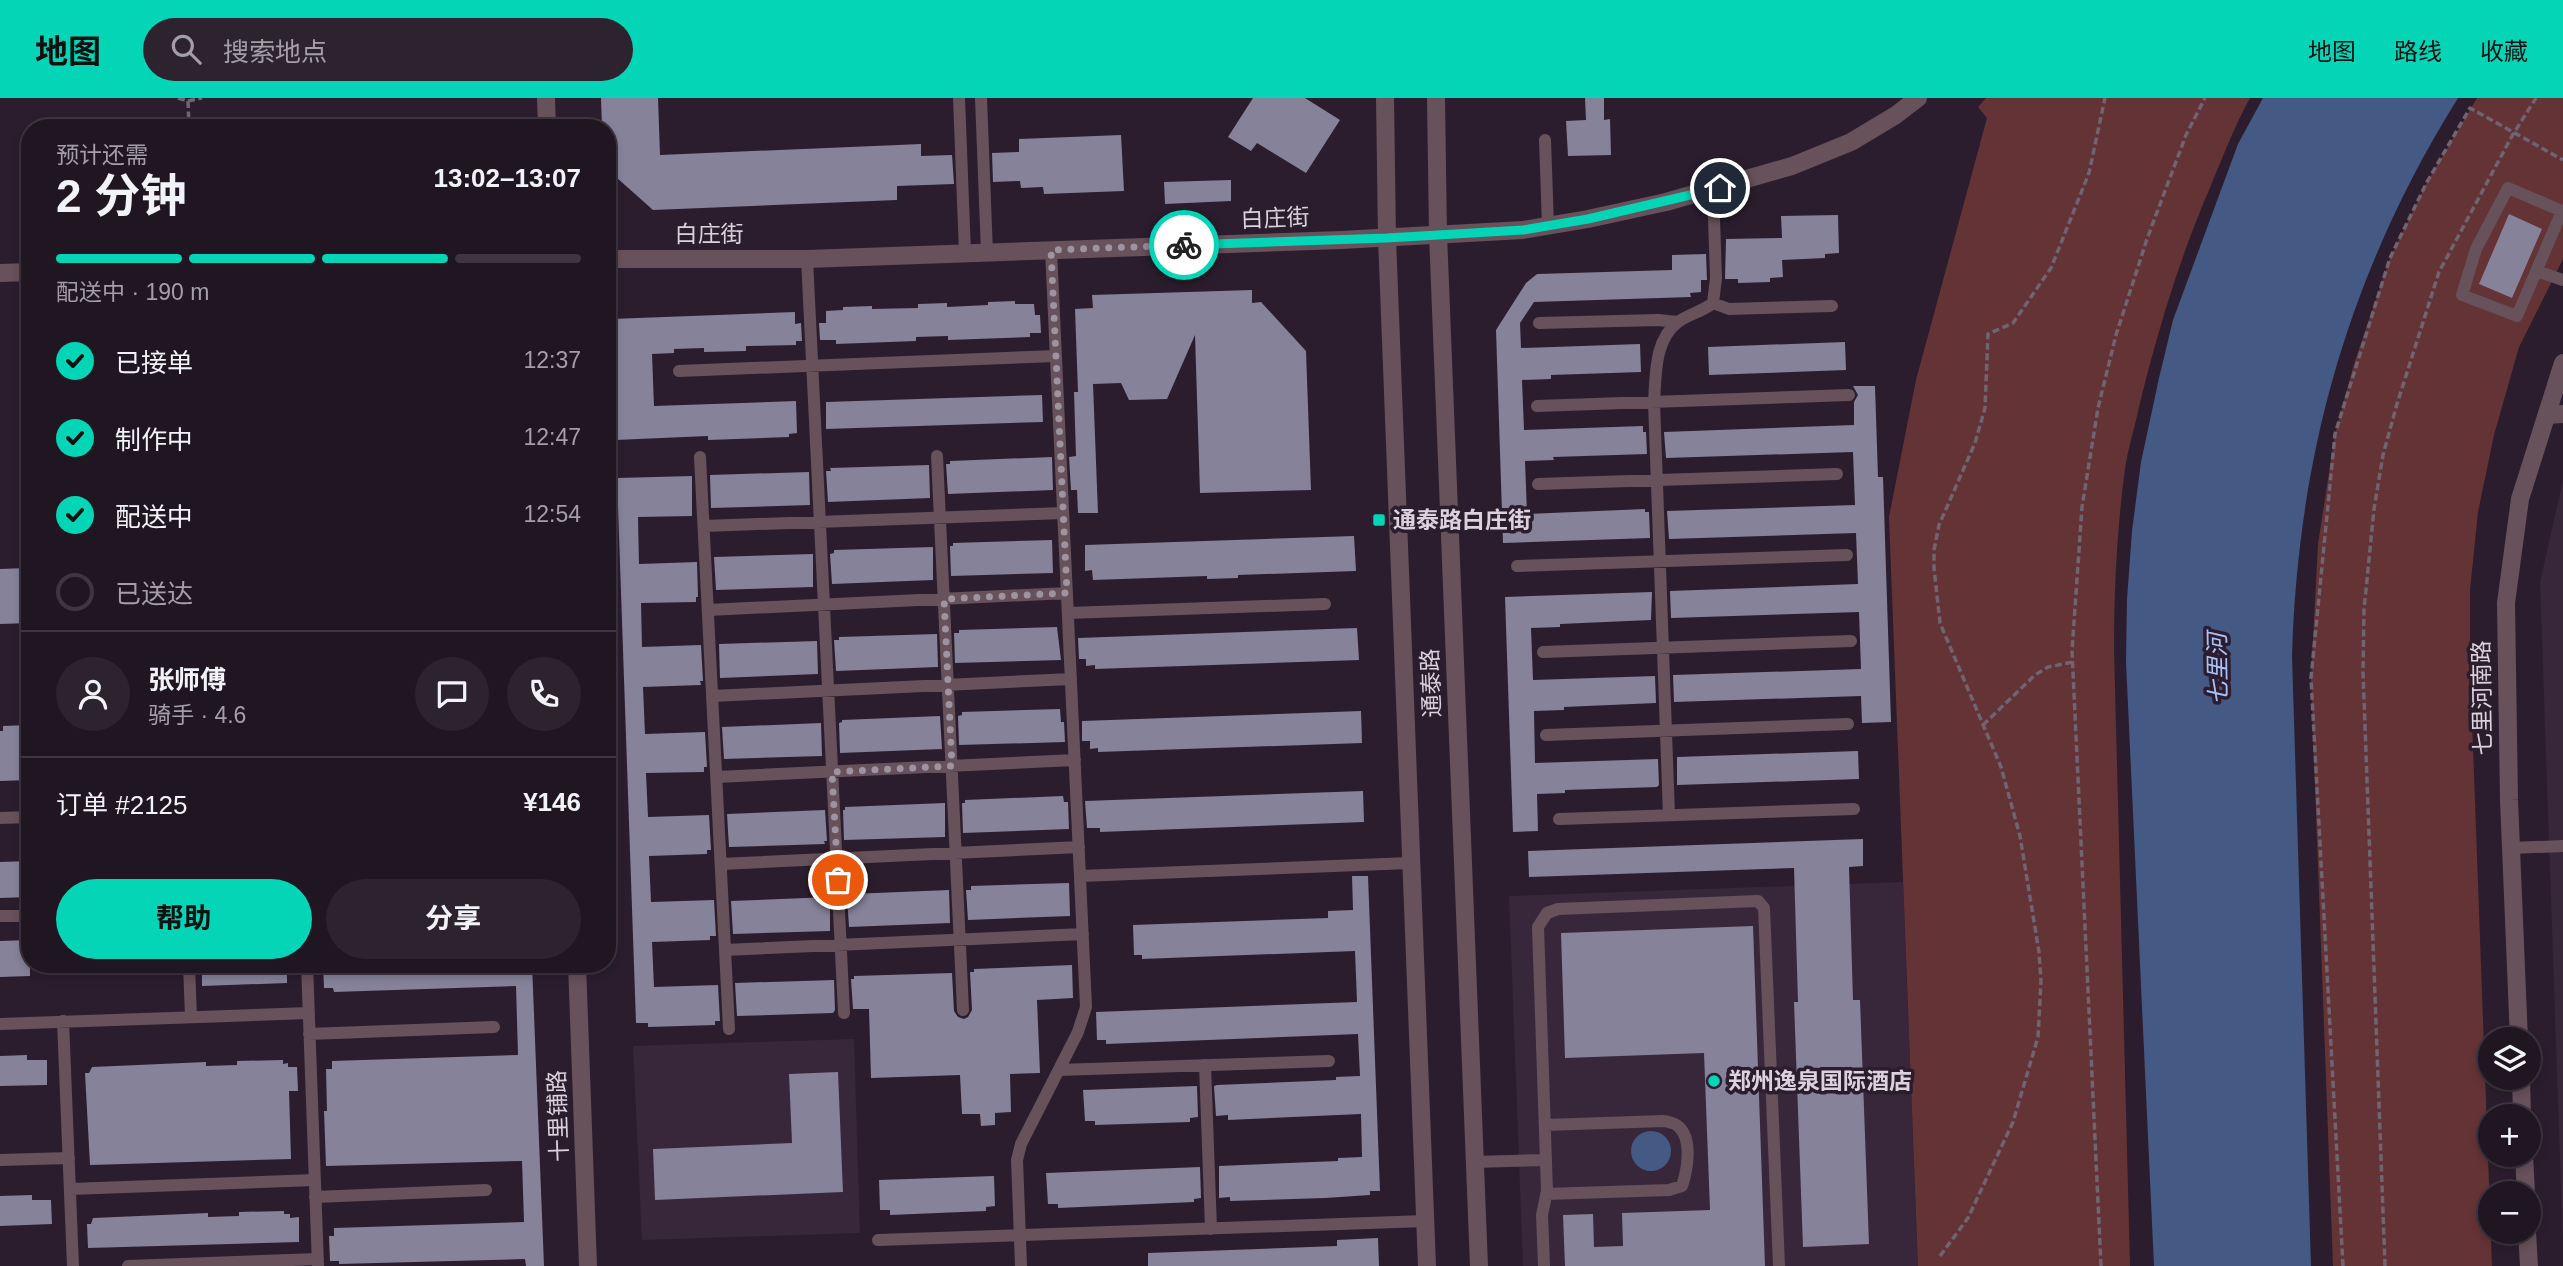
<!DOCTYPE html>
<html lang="zh">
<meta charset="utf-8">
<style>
:root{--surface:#201622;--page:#2d232f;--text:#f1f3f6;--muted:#a29fa5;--line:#3d3540;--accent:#03d5b6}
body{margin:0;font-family:Arial,"Noto Sans SC",sans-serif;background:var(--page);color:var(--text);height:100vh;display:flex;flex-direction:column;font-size:26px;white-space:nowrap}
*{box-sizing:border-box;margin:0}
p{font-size:23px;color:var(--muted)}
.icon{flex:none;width:38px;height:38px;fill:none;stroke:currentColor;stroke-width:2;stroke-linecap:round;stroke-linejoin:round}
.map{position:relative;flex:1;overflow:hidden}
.drawer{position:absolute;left:21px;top:21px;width:595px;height:854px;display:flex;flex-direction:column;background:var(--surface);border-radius:28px;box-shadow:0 4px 10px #0003,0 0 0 2px var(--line)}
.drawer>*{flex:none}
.controls{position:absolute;left:2478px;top:929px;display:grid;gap:14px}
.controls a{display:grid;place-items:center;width:63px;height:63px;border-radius:50%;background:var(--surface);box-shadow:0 4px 10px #0003,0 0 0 2px var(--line);font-size:35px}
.pin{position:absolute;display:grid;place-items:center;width:60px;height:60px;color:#fff;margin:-30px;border:4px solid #fff;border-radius:50%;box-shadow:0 2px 7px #0007}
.courier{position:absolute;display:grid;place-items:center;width:70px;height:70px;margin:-35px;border:5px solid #03d5b6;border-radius:50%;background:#fff;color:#222;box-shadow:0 2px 9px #0007}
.headline em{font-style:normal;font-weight:700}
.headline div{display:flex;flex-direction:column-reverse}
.headline{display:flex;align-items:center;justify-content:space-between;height:119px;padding:0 35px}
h1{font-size:46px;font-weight:700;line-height:52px}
.bar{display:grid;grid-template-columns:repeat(4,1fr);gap:10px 7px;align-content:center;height:84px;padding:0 35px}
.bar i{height:9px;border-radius:5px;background:var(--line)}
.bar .current{background:var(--accent)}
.bar p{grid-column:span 4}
.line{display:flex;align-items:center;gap:18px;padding:0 35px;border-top:2px solid var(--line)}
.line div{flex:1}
.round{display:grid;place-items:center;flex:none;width:74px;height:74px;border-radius:37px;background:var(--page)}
ol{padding:0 35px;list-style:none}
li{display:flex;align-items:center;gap:21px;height:77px}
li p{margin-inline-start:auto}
li .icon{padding:7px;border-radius:50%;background:var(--accent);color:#111;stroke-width:4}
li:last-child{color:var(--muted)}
li i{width:38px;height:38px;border:4px solid var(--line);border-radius:50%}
.primary-button{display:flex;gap:14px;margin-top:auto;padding:14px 35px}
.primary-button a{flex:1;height:80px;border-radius:42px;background:var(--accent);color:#111;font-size:28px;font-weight:700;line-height:80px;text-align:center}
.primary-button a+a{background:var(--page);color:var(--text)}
header{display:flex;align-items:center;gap:42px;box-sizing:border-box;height:98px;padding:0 35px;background:var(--accent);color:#111}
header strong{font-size:33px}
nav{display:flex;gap:38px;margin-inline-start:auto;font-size:24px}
.search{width:490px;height:63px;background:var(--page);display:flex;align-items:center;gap:18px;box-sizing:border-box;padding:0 24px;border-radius:38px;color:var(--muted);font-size:26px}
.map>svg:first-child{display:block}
</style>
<header>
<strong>地图</strong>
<div class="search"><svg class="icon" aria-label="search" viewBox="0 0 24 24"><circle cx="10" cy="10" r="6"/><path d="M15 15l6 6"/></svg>搜索地点</div>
<nav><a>地图</a><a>路线</a><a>收藏</a></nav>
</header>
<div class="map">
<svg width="2563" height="1168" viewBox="0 0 2563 1168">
<rect width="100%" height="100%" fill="#2b1d2e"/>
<path fill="#38263b" d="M2563,382V1147L2540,484Z
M1903,784L1918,1168H1523L1509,798Z
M854,941L860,1135L642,1142L633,948Z"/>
<path fill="#643335" d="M1986,0H2250C2234,29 2222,61 2209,92C2179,162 2157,235 2139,309C2135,329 2128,350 2125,371C2117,431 2114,490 2114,551L2130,1168H1918L1889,419L1916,282L1987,20L1978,9Z
M2477,0H2563V161L2519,249L2494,337L2478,414L2470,492V567L2492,1168H2333L2311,580L2318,446L2335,336L2354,266L2390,160L2427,84Z"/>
<path fill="#445983" d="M2263,0H2458C2350,173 2298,354 2292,558L2311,1168H2154L2126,564L2127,501L2132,433L2141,364L2159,280L2173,222L2238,46Z
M1631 1053a20 20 0 1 1 40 0a20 20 0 1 1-40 0Z"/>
<path fill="#85829a" d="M601,0H658L660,57L921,46V58L952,57L954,86L897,88V102L653,112L607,71V30H602Z
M1253,0H1305L1340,22L1306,75L1257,45L1251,53L1228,39Z
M1585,0H1604V22L1610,21L1611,57L1568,58L1566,23L1586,22Z
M1121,37L1124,93L1044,96L1043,89L1021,90L1020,83L993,84L992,55L1019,54V41Z
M1231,82V103L1165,106L1164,84Z
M2509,116L2542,131L2512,200L2479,186Z
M1838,117L1839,155L1825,156V160L1782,162L1783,179L1770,180V184L1738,185V181H1725L1726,141L1782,140L1781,118Z
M1706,156L1707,182H1701V194L1690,195L1691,199L1534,204L1520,225L1521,250L1640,246L1641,274L1551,277V281L1522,282L1524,332L1643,328V334H1646L1647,356L1553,359L1554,362L1525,363L1527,416L1645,411V414H1649L1650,440L1503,445L1496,232L1526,185L1537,176L1672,172V157Z
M1252,192V205L1261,204L1306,253L1311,392L1200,395L1195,237L1167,301L1129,302L1121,285L1093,286L1098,415H1078L1077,392H1071L1069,359L1076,358L1074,294H1078L1075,211L1093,210L1092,197Z
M1015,203V206H1034L1035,217H1040L1041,235H1030V239L948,242V238L916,239V243L836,246V242H820L819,225H826V213L843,212V209L872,208V211L918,210V206L947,205V209L988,207V204Z
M795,214V226L801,225L802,243H796V247L746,248V253L704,254V250L674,251V255L652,256L654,308L796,303L797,335L789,336V339L708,342V338L615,342L611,221Z
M1845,244L1846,272L1709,277L1708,249Z
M1853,288H1875L1878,379H1883L1891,624L1862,625L1861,598L1674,604L1673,577L1861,571L1859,514L1671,520L1670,493L1858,486L1856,435L1669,441L1667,413L1855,407L1853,354L1666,360L1664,334L1854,327V304L1858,297Z
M1042,297L1043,324L826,331V304Z
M1052,359L1053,392L948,396L946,366H950V363Z
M929,367L930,400L828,404L826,373H831L830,370Z
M809,374L810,407L711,410L710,377Z
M692,378V418L638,419L639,466L697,464L698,499H696V504L641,505L642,549L701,547L703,583H700L701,587L643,589L645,636L705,634L707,669H704V674L646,675L648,719L709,717L711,752H707V756L649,758L651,804L714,802L716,838H710V842L652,844L654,889L718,887L720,923H715V927L648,929V925H636L617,380Z
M1354,438L1356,473L1238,477V480L1207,481V478L1093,482L1092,472L1085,473V447Z
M1052,442L1053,475L951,478L950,448H953V445Z
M933,449V482L832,486L830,456L834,455V452Z
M813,456V489L716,492L714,459Z
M26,470L27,476H30V525L0,526V471Z
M1652,494L1651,522L1560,526V529L1531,530L1533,582L1655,578L1656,605L1564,609V612L1534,613L1535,665L1658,661L1659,687L1657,689L1565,692V695L1537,696L1538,733L1513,734L1505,499Z
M1057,529L1061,562L955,565L954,535H959V532Z
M1357,530L1359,562L1095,571V567L1086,568V561H1079L1078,540Z
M937,536L938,569L836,573L834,542H839V539Z
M817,543L818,576L720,580L719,546Z
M1060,611L1061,624H1064L1065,644L959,647L958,618L962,617V614Z
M1361,613L1362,645L1098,654V650L1090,651V643H1082V623Z
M940,618L942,651L840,655L839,625L842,624V622Z
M821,625L822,658L724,661L722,629Z
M29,627L30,682L0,683V633H3V628Z
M1858,653L1859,681L1677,687V659Z
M1363,693L1364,724L1100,734V730H1087L1085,703Z
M1063,698L1064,704H1068L1069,731L963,735L962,705H965V702Z
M945,705V739L844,742L843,712H845V709Z
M825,712L827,743H824L825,746L729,749L727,716Z
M1863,741V768L1849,769L1853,902H1860L1869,1146L1803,1149L1794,904H1798L1794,770L1529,779L1528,753Z
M30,763V799L0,800V764Z
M1352,778H1368L1380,1093H1370V1097L1325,1100L1230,1103V1099L1219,1100V1068L1338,1063V1060L1362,1059L1361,1016L1228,1022V1017L1216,1018L1214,988L1217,987L1336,982V979L1360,978L1358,936L1106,946V942H1097L1096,914L1357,904L1355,853L1142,861V857H1134L1133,827L1328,820V813L1353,812Z
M1069,785L1070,818L968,822L966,792H971V788Z
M949,792L950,825L849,829L847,799H851V796Z
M830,799V833L733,836L731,803Z
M1753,828L1765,1168H1565L1563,1117L1593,1116L1594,1149L1623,1148L1622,1115L1710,1112L1704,955L1565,960L1561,835Z
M30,842V878L0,879V843Z
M202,866H287V885L202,888Z
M323,866H532L544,1168H526L525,1161L339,1166V1163H330L329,1138H334V1130L524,1124L522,1063L326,1068L324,1013H327L326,971H332V963L518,957L516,888L334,894L333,890H324Z
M1072,867L1073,900L1037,902L1040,975L1010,976L1011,1014L995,1015V1027L981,1028L980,1016H962L960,977L871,980L869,911H853L851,881H854V878L952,875L954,913L958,919L964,921L968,919L972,912L970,874H974V871Z
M834,882L835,912L833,915L737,918L735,885Z
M27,957V962H47V987L0,988V958Z
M283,962V966L288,965V969H297L298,993H289L291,1061L90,1067L85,975H89L92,969L206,964V968L237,967V963Z
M838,974L843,1094L655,1102L653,1051L792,1045L789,976Z
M1197,988L1198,1019L1190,1020V1024L1095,1027V1023H1085L1083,992Z
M1200,1069L1201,1100L1194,1101V1104L1058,1110V1106H1048L1046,1075Z
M994,1078L995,1108L986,1109V1113L890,1117V1112H880L879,1082Z
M32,1097V1102H51L52,1126L0,1128V1098Z
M284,1113V1116H290V1120L299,1119V1144L88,1150L87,1126H91L93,1120L208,1115V1119L239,1118V1114Z
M1378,1140L1379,1168H1148V1155L1337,1148V1142Z"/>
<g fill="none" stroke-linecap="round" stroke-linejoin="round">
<path stroke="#706372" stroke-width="3.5" stroke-dasharray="7 3.5" stroke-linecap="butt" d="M178,0L188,3L202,0
M188,3L189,30
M1983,627L2035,577L2048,569L2073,564
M1940,1158L1968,1120L2013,1024L2038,939L2041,883L2039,854L2020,738L2001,669L1940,525L1934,470V452L1939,427L1975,345L1985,310L1988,236L2013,225L2051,170L2089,75L2105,0
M2101,1168L2072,553L2082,409L2098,310L2116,237L2147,141L2186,37L2205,0
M2343,1168L2311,580L2335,336L2390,160L2427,84L2470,10L2563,62
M2385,1168L2363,574L2364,512L2374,411L2383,357L2397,306L2439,174L2512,38L2536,0"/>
<path stroke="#67515b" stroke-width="12" d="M959,0L965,155
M981,0L987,155
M1545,42L1548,128
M2508,90L2562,113L2517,218L2462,197L2476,151Z
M807,161L844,915
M2537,173L2563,182
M1713,205L1729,211L1832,208
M1539,225L1658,222L1678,224
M679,273L1056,258
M1537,308L1849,297
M937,358L963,912
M700,359L729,931
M1538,386L1837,376
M704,428L1063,415
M1517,468L1847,457
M708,512L1067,495
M1068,515L1325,506
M1543,554L1851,543
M712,598L1071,581
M1546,637L1848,626
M717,679L1075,662
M1669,717L1654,304C1656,277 1654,242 1678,224C1688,216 1702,214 1713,205L1716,180L1713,91
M0,720L30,719
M1559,721L1854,711
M2511,750L2563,748
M721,766L1079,749
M1080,778L1410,765
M0,818H30
M725,852L1083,836
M189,866L191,919
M307,866L318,1168
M63,923L73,1168
M0,926L309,915
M309,936L494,929
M1205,967L1211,1131
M1059,972L1329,963
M1545,1027L1664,1023C1668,1024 1675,1025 1679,1029C1693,1042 1687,1073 1682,1088L1669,1092L1546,1096
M0,1062L69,1060
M1474,1064L1546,1062
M70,1091L315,1082
M315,1099L486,1092
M878,1142L1425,1123
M128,1168L318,1161
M1021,1168L1017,1062L1021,1046L1078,934L1086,909L1051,152
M1544,1168L1542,1117L1547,1093L1538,829L1547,815L1558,811L1758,803L1764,810L1779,1168"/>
<path stroke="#67515b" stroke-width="18" d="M607,161H807L1341,142L1523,132L1588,121L1666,104L1792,68L1851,44L1896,17L1918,0
M0,175L30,174
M2547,317L2563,316"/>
<path stroke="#67515b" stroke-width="18" d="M546,0L547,30
M1385,0L1387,140L1427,1168
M1436,0L1438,136L1479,1168
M577,866L588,1168
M2519,942L2509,702L2506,505L2520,401L2563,265
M2521,980L2522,1018
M2524,1057L2526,1096
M2527,1134L2529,1168"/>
</g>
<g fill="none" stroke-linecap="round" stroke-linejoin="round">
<path stroke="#9e93a0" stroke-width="7" stroke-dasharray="0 12.6" d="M838,782L832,674L952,668L944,501L1067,495L1051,152L1184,147"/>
<path stroke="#03d5b6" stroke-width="9" d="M1184,147L1387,140L1523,132L1588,121L1720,90"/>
</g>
<g fill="#03d5b6" stroke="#2b1d2e" stroke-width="2.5">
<rect x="1372" y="415" width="14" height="14" rx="3.5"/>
<circle cx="1714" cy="983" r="7"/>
</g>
<g text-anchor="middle" stroke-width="7" stroke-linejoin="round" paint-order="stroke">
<g font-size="23" fill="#dcd2de" stroke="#2b1d2e">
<text transform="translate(1275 120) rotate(-2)" y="8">白庄街</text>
<text x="709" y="144">白庄街</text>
<text transform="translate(1431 585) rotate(-92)" y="8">通泰路</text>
<text transform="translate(2482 600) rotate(-91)" y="8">七里河南路</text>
<text transform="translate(558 1018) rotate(-92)" y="8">十里铺路</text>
</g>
<g font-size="23" font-weight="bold" fill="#dcd2de" stroke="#2b1d2e" text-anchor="start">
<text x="1393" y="430">通泰路白庄街</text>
<text x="1728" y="991">郑州逸泉国际酒店</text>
</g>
<g font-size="24" font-style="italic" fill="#a6c2f8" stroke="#2b1d2e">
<text transform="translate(2218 571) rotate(-91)" y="8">七里河</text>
</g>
</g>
</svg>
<div class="controls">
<a><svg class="icon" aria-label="layers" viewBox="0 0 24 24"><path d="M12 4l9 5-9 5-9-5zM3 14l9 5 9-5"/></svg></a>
<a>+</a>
<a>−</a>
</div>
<div class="pin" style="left:838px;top:782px;background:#ea580c"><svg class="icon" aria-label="bag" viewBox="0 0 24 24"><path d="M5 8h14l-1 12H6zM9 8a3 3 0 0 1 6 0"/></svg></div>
<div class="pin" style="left:1720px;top:90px;background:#1f2937"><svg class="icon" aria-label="home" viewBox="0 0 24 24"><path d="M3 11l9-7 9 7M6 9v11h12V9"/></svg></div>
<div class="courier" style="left:1184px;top:147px"><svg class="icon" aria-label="bike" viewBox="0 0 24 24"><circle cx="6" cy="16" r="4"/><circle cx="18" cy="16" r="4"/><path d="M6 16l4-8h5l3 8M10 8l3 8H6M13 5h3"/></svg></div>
<section class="drawer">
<div class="headline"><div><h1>2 分钟</h1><p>预计还需</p></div><em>13:02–13:07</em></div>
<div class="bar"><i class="current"></i><i class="current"></i><i class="current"></i><i></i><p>配送中 · 190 m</p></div>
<ol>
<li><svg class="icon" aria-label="check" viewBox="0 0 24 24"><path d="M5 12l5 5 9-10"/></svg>已接单<p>12:37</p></li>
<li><svg class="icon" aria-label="check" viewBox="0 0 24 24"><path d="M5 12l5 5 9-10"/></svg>制作中<p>12:47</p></li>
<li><svg class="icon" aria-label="check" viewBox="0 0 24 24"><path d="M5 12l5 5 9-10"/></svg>配送中<p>12:54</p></li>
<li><i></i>已送达</li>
</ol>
<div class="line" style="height:126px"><a class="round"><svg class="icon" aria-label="person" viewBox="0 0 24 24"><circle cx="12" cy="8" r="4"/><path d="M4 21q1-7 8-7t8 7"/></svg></a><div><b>张师傅</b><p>骑手 · 4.6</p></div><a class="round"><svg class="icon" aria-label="chat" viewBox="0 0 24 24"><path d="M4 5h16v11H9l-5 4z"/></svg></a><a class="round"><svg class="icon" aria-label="phone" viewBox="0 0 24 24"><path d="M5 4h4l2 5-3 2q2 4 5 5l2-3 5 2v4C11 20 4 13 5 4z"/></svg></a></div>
<div class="line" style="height:91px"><div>订单 #2125</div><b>¥146</b></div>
<div class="primary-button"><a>帮助</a><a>分享</a></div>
</section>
</div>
